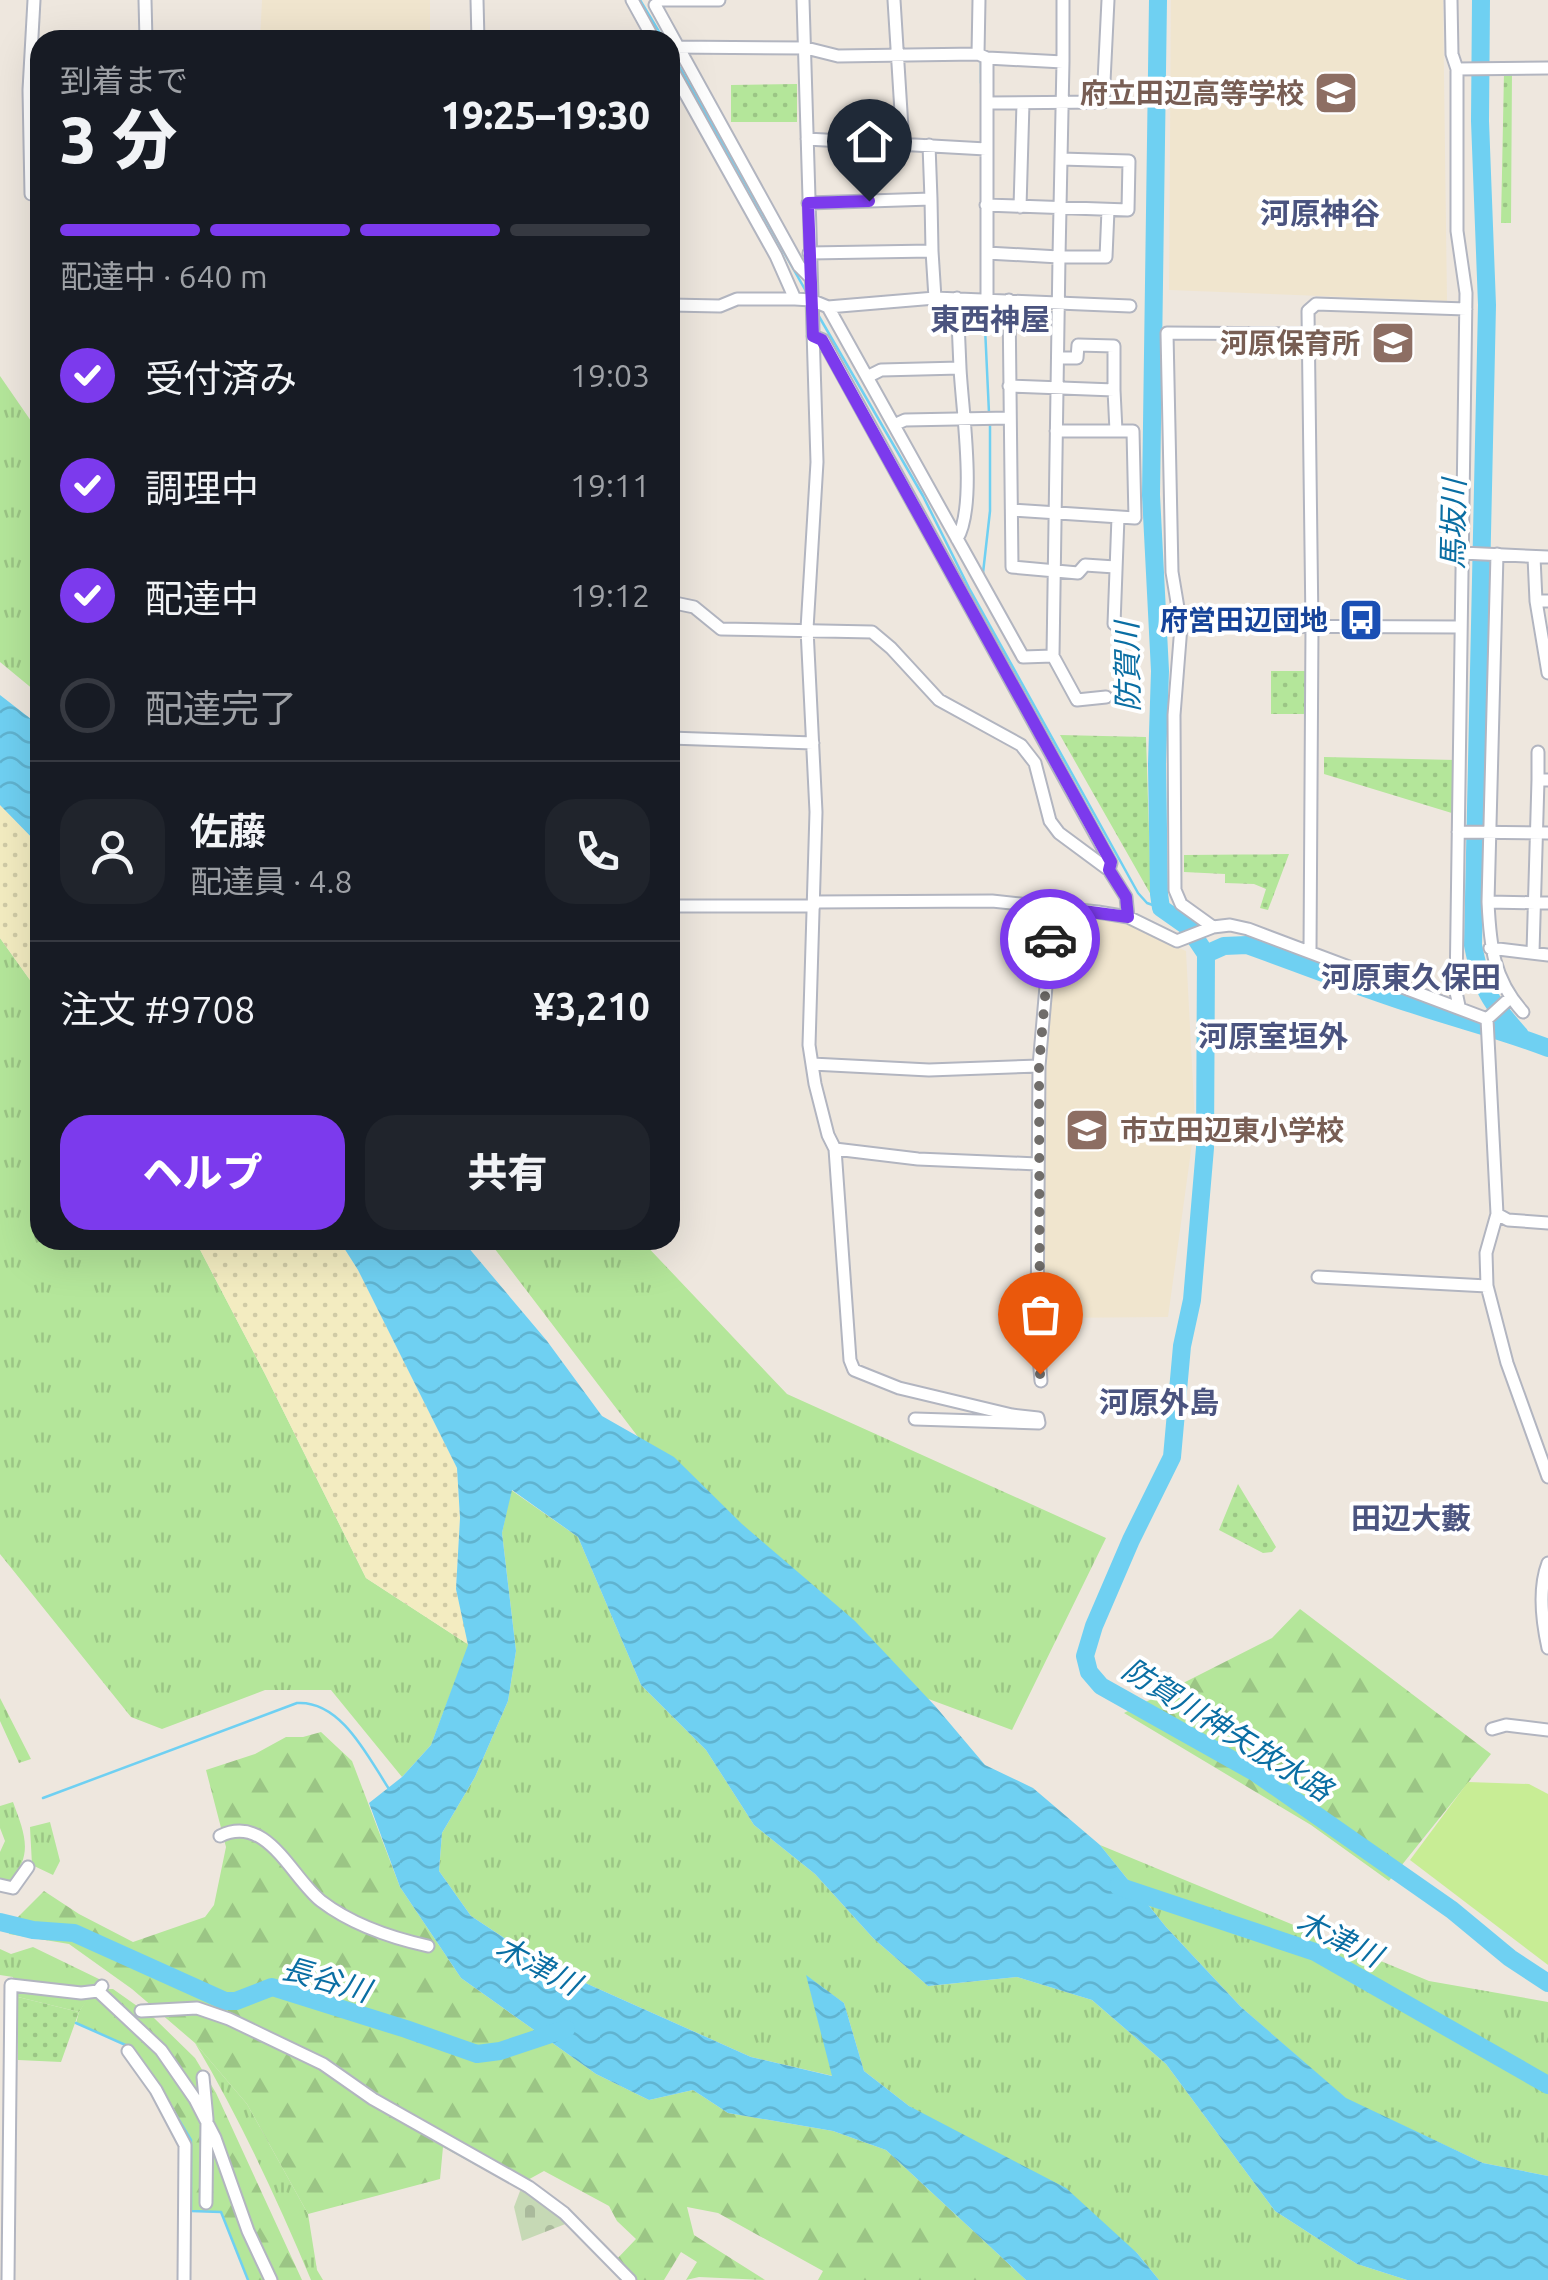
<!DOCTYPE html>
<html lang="ja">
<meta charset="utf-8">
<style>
:root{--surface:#171b24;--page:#20242c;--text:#f1f3f6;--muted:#9ea1a6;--line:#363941;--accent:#7c3aed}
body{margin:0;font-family:Ubuntu,"Noto Sans JP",sans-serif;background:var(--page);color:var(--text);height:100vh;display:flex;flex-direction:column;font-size:38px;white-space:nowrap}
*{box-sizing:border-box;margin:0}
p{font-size:32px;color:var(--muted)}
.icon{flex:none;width:55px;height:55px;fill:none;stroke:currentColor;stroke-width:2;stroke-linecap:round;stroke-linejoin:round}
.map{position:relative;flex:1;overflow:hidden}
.sheet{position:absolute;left:30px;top:30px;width:650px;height:1220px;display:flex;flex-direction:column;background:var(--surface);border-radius:30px;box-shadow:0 10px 40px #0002}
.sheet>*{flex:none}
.pin{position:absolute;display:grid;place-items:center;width:85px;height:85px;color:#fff;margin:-102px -42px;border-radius:50% 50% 50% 0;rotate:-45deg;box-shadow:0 0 10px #0007}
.pin .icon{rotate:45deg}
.courier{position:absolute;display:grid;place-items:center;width:100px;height:100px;margin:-50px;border:8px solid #7c3aed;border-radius:50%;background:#fff;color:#222;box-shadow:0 2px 12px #0007}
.headline em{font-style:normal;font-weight:800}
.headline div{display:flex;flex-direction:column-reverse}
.headline{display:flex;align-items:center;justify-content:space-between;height:170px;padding:0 30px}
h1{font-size:65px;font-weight:800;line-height:75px}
.bar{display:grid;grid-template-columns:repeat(4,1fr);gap:15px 10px;align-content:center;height:120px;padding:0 30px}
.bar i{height:12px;border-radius:8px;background:var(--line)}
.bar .active{background:var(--accent)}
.bar p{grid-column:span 4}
.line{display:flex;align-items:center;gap:25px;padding:0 30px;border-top:2px solid var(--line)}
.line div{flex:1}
.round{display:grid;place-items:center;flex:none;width:105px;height:105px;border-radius:30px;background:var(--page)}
ol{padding:0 30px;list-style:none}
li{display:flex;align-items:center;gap:30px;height:110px}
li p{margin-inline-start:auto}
li .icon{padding:10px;border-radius:50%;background:var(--accent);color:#fff;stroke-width:4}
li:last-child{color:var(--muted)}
li i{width:55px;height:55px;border:5px solid var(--line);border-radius:50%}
.button{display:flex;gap:20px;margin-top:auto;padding:20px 30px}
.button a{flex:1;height:115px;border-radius:30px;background:var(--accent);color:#fff;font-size:40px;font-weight:800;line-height:115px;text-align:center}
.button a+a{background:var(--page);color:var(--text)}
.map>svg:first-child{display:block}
</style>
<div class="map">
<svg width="1548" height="2280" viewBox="0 0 1548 2280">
<defs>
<pattern id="grass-tufts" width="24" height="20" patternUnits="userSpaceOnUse" patternTransform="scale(2.5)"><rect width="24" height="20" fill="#b4e69a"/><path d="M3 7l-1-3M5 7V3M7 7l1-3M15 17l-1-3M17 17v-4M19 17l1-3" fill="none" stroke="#9bc585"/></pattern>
<pattern id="forest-firs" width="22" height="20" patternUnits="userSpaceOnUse" patternTransform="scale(2.5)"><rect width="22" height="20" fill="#b4e69a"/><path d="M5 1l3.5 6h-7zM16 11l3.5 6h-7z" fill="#9bc585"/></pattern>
<pattern id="sand-dots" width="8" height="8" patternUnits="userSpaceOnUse" patternTransform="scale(2.5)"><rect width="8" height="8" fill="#f3ecc1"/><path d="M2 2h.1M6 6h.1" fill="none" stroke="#d0cba6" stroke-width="1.8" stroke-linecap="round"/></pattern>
<pattern id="cemetery-stones" width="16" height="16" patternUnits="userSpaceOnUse" patternTransform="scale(2.5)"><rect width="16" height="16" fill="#c6d9b5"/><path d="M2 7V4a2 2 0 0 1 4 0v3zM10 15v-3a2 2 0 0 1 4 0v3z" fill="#aaba9c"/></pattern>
<pattern id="park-dots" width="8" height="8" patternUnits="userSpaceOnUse" patternTransform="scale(2.5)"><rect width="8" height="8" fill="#b4e69a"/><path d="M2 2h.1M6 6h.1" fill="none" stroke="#9bc585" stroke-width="1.8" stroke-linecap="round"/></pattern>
<pattern id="water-waves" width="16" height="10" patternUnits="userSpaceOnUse" patternTransform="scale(2.5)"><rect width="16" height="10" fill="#6fd0f2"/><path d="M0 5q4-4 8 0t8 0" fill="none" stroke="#60b3d0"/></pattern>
</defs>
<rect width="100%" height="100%" fill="#eee7de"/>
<path fill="#f0e5ce" d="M262,0H430V40H260Z
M1171,0H1443L1447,301L1169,290Z
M1067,914L1129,925L1186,951L1195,1122L1168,1317L1044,1318L1042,1167L1046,1062L1057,925Z"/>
<path fill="url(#grass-tufts)" d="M0,376L40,434V695L0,662Z
M0,938L40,994V1240H195L265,1374L366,1578L469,1645L431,1745L402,1777L331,1690H265L162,1729L131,1717L0,1554Z
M488,1240H641L787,1394L1106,1538L1012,1730L802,1652Z
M511,1490L578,1537L641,1685L706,1750L754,1825L815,1874L873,1938L928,1986L1017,1977L1092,2000L1166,2064L1275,2211L1357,2264L1407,2280H1159L1137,2253L909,2106L864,2071L844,2003L807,1977L833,2076L751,2057L545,1965L471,1916L439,1871L442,1833L475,1777L508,1701L516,1651L502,1533Z
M0,1698L31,1759L19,1763L0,1721Z
M13,1802C25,1835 34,1854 9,1884L0,1881V1852L5,1841L0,1828V1806Z
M50,1822L60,1861L53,1875L32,1865L30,1827Z
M1100,1845L1429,1981L1548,2002V2176L1483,2163L1346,2099L1241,2007L1166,1927Z
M33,1947L101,1980L79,2012L18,1997L13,1977L0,1975V1949L11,1954Z
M195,2043L247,2104L308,2214L317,2270L323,2280H311C277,2199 240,2119 195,2043Z"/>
<path fill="url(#forest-firs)" d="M1300,1609L1491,1754L1389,1881L1311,1825L1124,1713L1272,1638Z
M321,1732L352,1761L400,1887L461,1978L596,2074L649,2100L693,2090L728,2113L833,2131L886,2150L1026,2280H818L823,2271L718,2213L687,2207L694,2235L765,2280L699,2277L686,2280L697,2262L681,2252L664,2280H636L615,2261L636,2239L617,2221L609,2206L544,2171L515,2187L443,2147L440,2179L308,2214L247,2104L195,2043L132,1989L69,1944L9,1934V1926L44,1891L79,1914L133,1942L205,1917L214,1905L226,1847L206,1770L255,1754L286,1737H303Z
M93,1989H113L154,2018L195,2058L216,2093L302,2280H248L221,2212L191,2211V2140L162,2087L129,2046L76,2023L79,2012Z"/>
<path fill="url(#sand-dots)" d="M0,805L40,846V994L0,938Z
M195,1240H339L358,1270L457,1468L460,1518L456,1589L469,1645L366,1578L265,1374Z"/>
<path fill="url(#cemetery-stones)" d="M520,2191L532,2193L568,2223L522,2241L514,2207Z"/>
<path fill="url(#park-dots)" d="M1512,71L1511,223H1501L1504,72Z
M797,84V122H731V85Z
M1271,671H1309L1308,714H1271Z
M1060,735L1146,737L1151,895Z
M1324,757L1456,760L1455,814L1324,774Z
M1289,854L1268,910L1260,908L1266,889L1254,884L1225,883V874L1184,872V855Z
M1238,1484L1276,1547L1272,1552L1263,1553L1219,1530Z
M18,1997L79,2012L61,2062L18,2060Z"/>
<path fill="#c8ed95" d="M1468,1782L1529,1784L1548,1794V1965L1410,1860Z"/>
<path fill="url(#water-waves)" d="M0,695L40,726V846L0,805Z
M339,1240H462L547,1341L602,1416L674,1457L742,1524L855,1621L936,1707L985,1765L1033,1788L1100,1845L1166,1927L1241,2007L1346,2098L1483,2163L1548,2176V2280H1407L1357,2264L1275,2211L1166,2064L1092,2000L1017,1977L928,1986L873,1938L815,1874L754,1825L706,1750L641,1685L578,1537L512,1490L502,1533L516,1651L508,1701L475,1777L442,1833L439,1871L471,1916L545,1965L751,2057L832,2076L806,1975L844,2003L864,2071L909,2106L1066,2188L1137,2253L1159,2280H1026L886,2150L833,2131L728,2113L693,2090L649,2100L596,2074L461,1978L400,1887L369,1803L402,1777L431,1745L468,1645L456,1589L460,1518L457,1468L358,1270Z"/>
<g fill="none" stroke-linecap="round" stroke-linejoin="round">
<path stroke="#6fd0f2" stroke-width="2.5" d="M640,0L664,40
M671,52L807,293
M981,61V83
M984,306L989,413
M817,313L923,496L969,588L1138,893L1147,903L1161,908
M983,573L990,511V421
M43,1798L297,1703C341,1700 368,1757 389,1789
M76,2023L130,2047
M150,2072L191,2140V2211L221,2212L248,2280"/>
<path stroke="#6fd0f2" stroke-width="18" d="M1158,0L1151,495L1160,671L1157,764L1159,894L1161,908L1188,927L1206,954
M1481,0L1480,121L1487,305L1473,945C1482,991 1489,1000 1520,1035
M1206,954L1205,1148L1192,1300L1182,1346L1172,1457L1131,1540L1094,1626L1085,1656L1089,1672L1101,1686L1256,1773L1452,1910L1510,1958L1548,1983
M1206,954L1224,946L1247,945C1303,965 1359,987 1415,1005C1460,1020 1505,1031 1548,1048
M1118,1886L1315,1952L1548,2085
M0,1922L33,1930L74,1933L225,2001H236L272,1987L406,2029L477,2054L500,2051L566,2029"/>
<defs>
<path id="minor" d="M34,0L29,90L31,194H40
M145,0L146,40
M477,0L478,40
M632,0L654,40
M659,0H719
M803,0L817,462L807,629L816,812L809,1045L815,1084L828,1135L835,1149L918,1159L1037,1164
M894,0L903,144
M1451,0L1452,54L1457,69V231L1466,293L1456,992L1459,1006
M655,5L799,266L809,276
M670,47L806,48L838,56L978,54L987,58V103
M978,54L979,0
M987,58L1063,62V0
M670,66L776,256L795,299L811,300L828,307L935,298L1130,306
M1457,69L1548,68
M807,139L986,149
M929,145L931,199
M1061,159L1059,257H1106L1108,210
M808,203L931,199L932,251
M986,205L1128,210L1129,161L1061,159L1063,62
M1020,207L1023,103
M809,253L932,251L935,298
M987,253L1059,257L1053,656L1077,700L1106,697
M957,298L960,368
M987,298V103L1103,102L1108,0
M1009,300L1012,567L1078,573L1085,565L1115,567
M670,305L720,306L737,299H795
M828,307L1023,657L1053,656
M813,336L823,340L1111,863L1109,870L1126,897L1128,917
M1058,358H1077L1078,345L1114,346V390
M867,377L881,370L960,368C962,409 977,506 957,539
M1009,386L1114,390L1116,431H1056
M894,425L905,420L1009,418
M1012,510L1135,518L1133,431H1116
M1462,553L1548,557
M1497,554L1488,902C1490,945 1493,979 1523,1012
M1534,557L1536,601H1548
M1536,601L1548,673
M670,602L694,607L721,629L872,632L891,648L939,700L1021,745L1035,763L1050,821L1059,833L1109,870
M1114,624L1118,517
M1181,626L1461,627
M670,738L813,743
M1538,752V780H1548
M1458,832L1548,833
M814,902L992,901L1098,912L1128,917L1177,941L1213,927L1181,904L1175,890L1174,715L1181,626L1172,572L1167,333L1308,334
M1488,902L1548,903
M670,906H814
M1213,927L1230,925L1248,929L1487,1019
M1490,948L1548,955
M1310,952L1312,626L1308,311L1316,304L1466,309
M1533,952L1538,780
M1487,1019L1497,1214L1486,1253L1487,1286L1507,1363L1548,1477
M1487,1019L1510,998
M812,1064L929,1070L1039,1066
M835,1149L850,1360L854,1370L899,1388L1012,1415L1038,1418L1039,1423L915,1419
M1497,1214L1508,1220L1548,1223
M1318,1277L1487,1286
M1041,1381L1037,1331L1039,1066L1053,907
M1548,1563C1538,1589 1542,1621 1548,1648
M1492,1729L1506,1725L1548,1730
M220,1836C267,1813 291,1877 321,1901C351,1924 392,1938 428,1946
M0,1885L13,1888L28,1867
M98,1991L161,2050L195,2099L215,2138L248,2231L271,2280
M141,2011L197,2008L229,2019L323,2064L373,2099L529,2187L564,2213L630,2280
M128,2051L156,2090L185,2145L184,2280
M203,2077L207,2119L206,2203
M8,2280L11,1985L81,1993L98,1991L102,1986"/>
</defs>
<use href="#minor" stroke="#b2b5c0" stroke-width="15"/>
<use href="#minor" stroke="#fff" stroke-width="11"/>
</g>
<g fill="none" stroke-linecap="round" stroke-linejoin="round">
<path stroke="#706d6a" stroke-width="10" stroke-dasharray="0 18" d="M1040,1374L1039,1066L1050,939"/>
<path stroke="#7c3aed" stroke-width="12" d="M869,201L808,203L813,336L822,340L1111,862L1109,870L1126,897L1128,917L1053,907L1050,939"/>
</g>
<defs>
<symbol id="school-square" viewBox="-11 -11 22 22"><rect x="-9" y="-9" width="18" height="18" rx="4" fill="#8d6e63" stroke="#fff"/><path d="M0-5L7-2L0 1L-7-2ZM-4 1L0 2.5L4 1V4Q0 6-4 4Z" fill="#fff"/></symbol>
<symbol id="bus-square" viewBox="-11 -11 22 22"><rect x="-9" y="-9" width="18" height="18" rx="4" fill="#1a4fb4" stroke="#fff"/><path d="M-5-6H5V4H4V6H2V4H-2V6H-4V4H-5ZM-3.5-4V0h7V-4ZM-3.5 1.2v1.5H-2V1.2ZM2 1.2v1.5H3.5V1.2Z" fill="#fff"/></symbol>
</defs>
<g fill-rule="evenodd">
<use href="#school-square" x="1311" y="68" width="50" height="50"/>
<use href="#school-square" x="1368" y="318" width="50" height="50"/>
<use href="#bus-square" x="1336" y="595" width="50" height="50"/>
<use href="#school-square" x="1062" y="1105" width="50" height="50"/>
</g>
<g text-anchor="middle" stroke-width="8" stroke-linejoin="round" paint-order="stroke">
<g font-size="28" font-weight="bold" fill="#785e54" stroke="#fff" text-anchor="end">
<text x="1304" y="103">府立田辺高等学校</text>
<text x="1360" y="353">河原保育所</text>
<text x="1120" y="1140" text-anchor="start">市立田辺東小学校</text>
</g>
<g font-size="28" font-weight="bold" fill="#164399" stroke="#fff" text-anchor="end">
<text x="1328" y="630">府営田辺団地</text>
</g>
<g font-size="30" font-weight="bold" fill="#4b547f" stroke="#fff">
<text x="1320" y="224">河原神谷</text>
<text x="990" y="330">東西神屋</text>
<text x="1411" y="988">河原東久保田</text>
<text x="1273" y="1047">河原室垣外</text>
<text x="1159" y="1413">河原外島</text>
<text x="1411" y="1529">田辺大藪</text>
</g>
<g font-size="30" font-style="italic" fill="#0a6ea3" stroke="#fff">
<text transform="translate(1454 524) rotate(-89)" y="10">馬坂川</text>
<text transform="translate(1128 667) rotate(-91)" y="10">防賀川</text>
<text transform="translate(1227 1730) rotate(32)" y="10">防賀川神矢放水路</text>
<text transform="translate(1339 1939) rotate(26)" y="10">木津川</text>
<text transform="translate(538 1966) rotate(28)" y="10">木津川</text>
<text transform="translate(326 1980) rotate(16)" y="10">長谷川</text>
</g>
</g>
</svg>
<div class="pin" style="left:1040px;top:1374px;background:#ea580c"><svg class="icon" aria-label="bag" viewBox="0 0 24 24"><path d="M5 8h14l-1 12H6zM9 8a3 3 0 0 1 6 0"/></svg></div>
<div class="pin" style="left:869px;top:201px;background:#1f2937"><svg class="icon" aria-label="home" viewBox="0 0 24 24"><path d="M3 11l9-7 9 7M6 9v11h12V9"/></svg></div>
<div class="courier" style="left:1050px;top:939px"><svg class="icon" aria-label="car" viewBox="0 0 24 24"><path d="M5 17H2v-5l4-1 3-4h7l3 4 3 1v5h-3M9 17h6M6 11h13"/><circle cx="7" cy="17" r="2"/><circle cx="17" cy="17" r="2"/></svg></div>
<section class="sheet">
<div class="headline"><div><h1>3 分</h1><p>到着まで</p></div><em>19:25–19:30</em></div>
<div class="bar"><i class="active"></i><i class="active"></i><i class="active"></i><i></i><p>配達中 · 640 m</p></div>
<ol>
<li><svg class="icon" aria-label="check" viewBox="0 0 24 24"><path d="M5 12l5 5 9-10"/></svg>受付済み<p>19:03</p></li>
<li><svg class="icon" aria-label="check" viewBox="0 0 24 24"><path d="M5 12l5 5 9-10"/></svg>調理中<p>19:11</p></li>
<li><svg class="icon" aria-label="check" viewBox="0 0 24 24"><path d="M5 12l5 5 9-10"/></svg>配達中<p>19:12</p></li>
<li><i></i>配達完了</li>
</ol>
<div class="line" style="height:180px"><a class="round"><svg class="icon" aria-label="person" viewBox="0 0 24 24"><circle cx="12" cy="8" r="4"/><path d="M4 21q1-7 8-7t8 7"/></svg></a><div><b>佐藤</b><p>配達員 · 4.8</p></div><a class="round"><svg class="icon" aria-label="phone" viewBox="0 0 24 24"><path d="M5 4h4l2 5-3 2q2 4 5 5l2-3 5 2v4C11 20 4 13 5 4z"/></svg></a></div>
<div class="line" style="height:130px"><div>注文 #9708</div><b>¥3,210</b></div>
<div class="button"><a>ヘルプ</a><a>共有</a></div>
</section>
</div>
